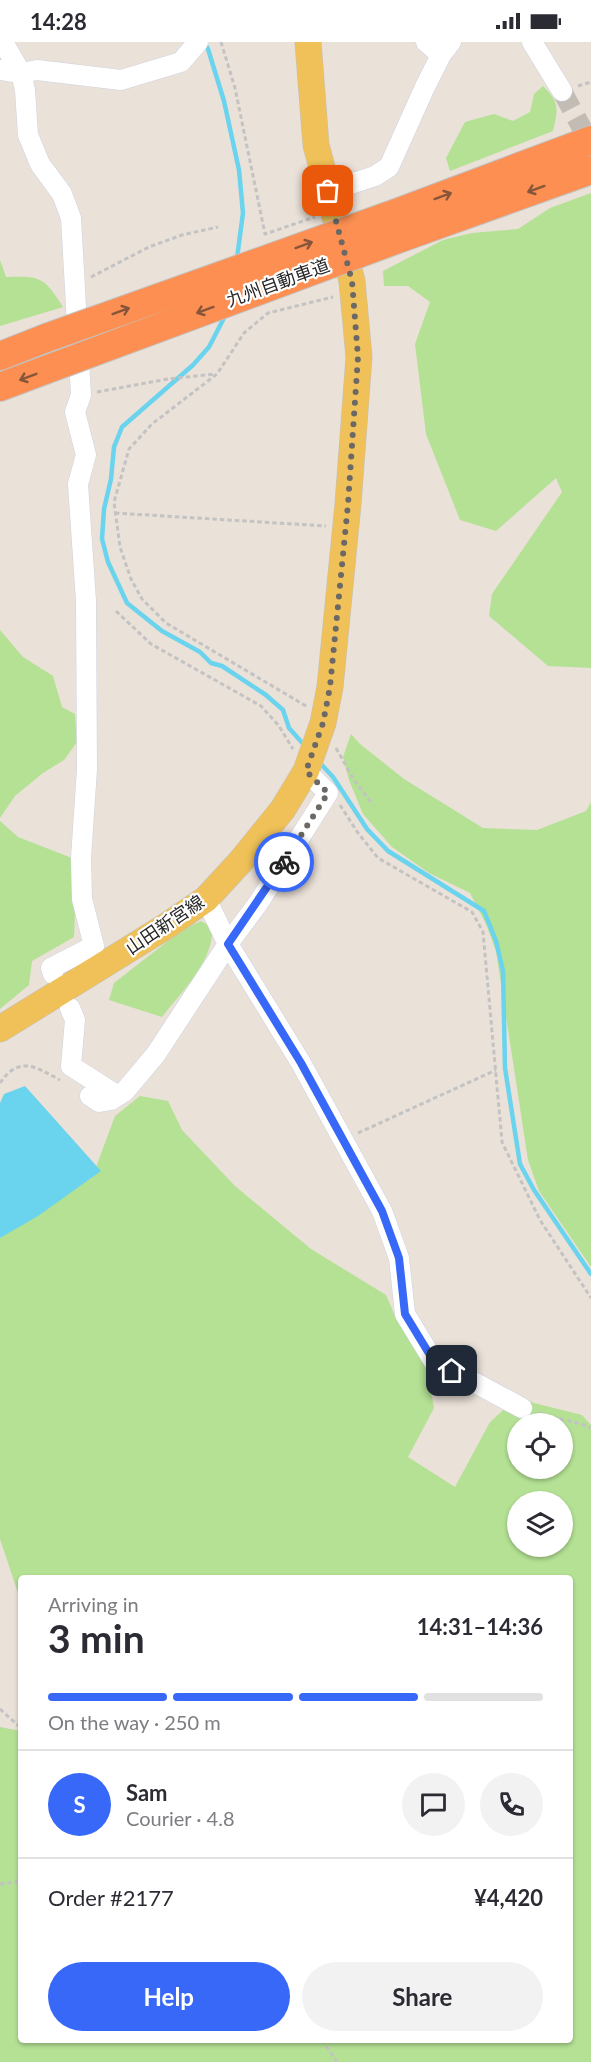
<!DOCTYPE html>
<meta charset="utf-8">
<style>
:root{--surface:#fff;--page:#f2f2f3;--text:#2b2b33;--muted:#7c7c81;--line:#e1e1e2;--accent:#3768f8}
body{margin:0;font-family:Lato,"Noto Sans JP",sans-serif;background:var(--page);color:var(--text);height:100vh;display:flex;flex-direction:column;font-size:22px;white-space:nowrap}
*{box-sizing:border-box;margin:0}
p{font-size:20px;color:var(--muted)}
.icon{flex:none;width:33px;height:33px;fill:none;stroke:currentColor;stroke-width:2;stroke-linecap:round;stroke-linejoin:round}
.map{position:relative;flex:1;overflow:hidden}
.drawer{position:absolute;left:18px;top:1533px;width:555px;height:468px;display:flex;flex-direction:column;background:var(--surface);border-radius:6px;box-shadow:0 2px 4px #0004}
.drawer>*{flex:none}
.buttons{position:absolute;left:507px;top:1371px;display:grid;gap:12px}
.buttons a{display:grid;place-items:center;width:66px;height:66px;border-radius:50%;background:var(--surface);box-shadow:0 2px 4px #0004;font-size:30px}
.pin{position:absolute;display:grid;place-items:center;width:51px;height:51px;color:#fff;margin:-26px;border-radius:12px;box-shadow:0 3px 9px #0006}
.courier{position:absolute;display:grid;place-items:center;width:60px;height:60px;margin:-30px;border:4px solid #3768f8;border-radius:50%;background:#fff;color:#222;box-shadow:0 2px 8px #0007}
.summary em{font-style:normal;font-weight:700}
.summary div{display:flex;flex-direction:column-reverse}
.summary{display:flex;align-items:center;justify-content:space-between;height:102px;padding:0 30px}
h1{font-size:39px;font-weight:700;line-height:45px}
.bar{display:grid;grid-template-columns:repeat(4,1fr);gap:9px 6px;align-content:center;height:72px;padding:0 30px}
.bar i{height:8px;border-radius:4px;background:var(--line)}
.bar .selected{background:var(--accent)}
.bar p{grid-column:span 4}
.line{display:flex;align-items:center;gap:15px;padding:0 30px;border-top:2px solid var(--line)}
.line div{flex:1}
.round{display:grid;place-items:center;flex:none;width:63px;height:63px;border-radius:32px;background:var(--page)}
.primary-button{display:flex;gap:12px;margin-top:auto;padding:12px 30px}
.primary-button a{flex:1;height:69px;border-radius:36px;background:var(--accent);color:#fff;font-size:24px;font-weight:700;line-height:69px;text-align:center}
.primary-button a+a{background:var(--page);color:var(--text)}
.status{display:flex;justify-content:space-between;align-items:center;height:42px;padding:0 30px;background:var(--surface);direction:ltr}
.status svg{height:16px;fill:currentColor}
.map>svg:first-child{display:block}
</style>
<div class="status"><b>14:28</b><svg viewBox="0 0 49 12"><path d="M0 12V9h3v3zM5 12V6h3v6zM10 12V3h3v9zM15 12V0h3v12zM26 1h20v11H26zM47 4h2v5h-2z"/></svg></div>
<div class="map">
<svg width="591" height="2020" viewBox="0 0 591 2020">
<rect width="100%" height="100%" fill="#eae1d8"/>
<path fill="#b4e194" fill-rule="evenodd" d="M543,44C560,60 558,68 553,89L450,129L446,116L465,80L494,72L513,79L530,70L534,52Z
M591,151V626L548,624L489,574L492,552L562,450L556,436L496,489L460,478L426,392L415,302L430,260L408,244H384L383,229L443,198L472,191L518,187L550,166Z
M0,218L6,235C41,234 44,235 63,265L0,284Z
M0,588L23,615L53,634L62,665L75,672L77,700L64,718L43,731L15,754L0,776Z
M351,692L360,702L404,737L483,786L537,788L586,769L591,760V1225L539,1149L528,1118L496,909L486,882L470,851L429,831L392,805L363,772L349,738L343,715Z
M0,779L18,795L77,818L74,895L32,919L29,943L0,967Z
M201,879L212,885C215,918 181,950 162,975L109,958L114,941L182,888Z
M140,1054L168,1059L182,1088L235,1144L311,1207L386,1253L396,1276L427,1328L434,1366L408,1415L455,1445L490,1380L519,1354L534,1361L582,1373L591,1383V2020H0V1685L21,1689V1998H570V1536H21V1560L0,1497V1176L36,1167L92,1136L115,1074ZM518,1382H562V1426H518ZM518,1460H562V1504H518Z"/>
<path fill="#6ad3ed" d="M25,1044L101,1129L38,1174L0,1196V1061L4,1052Z"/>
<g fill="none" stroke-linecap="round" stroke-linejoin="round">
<path stroke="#6ad3ed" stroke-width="4.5" d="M204,0L208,7L224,59L239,128L243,171L237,216
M226,272L209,305L193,323L122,385L114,405L111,437L104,467L102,497L108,520L127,561L162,589L200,610L211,621L222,624L266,653L283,668L289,686L305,704
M319,720L333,735L367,787L388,809L484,869L496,899L503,929L505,1026L520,1122L534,1148L591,1232"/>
<path stroke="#c3bcb5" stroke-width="20" stroke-dasharray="20 10" stroke-linecap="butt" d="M562,49L591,103"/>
<defs>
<path id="minor" d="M3,0L21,31L25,48L28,93L40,122L62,152L71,176L81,353L75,370L86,413L78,442L86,559L87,727L81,816L82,857L94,904L51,926L53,932
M426,0L441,13
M532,0L562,49
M0,28L21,31L37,28L121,38L181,20L198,0
M329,149L375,134L389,125L424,47L441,13L451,0
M206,857L228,902L301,1021L382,1169L399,1216L405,1272L433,1318L522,1366
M70,966L75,978L71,1024L118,1054
M90,1054L99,1060L111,1058L125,1049L156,1012L228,902L259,860L328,751L306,729"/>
<path id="major" d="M0,987L168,883L206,857L241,819L283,767L306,729L323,681L330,645L348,462L359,315L352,239L316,103L308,0"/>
<path id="highway" d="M388,174L591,98
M398,197L591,128
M0,314L46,296
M0,345L56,324"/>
</defs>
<use href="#minor" stroke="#ced2e0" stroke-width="21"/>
<use href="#major" stroke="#c3c3c3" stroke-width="27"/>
<use href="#highway" stroke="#c3c3c3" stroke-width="30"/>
<path stroke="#c3c3c3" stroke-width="3" stroke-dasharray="4.5 3" stroke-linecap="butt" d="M221,0L235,46L265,192L315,175
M578,44L591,40
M91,235L149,205L182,193L218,185
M97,350L168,337L215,332
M115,471L326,484
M116,569L151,602L261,664L279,684L293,707
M306,664L166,581L142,557L131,537L120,505L114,460L129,407L152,382L217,332L244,291L268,271L333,255
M336,706L354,738L373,763
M340,763L358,791L378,816L472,870L483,890L502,1100L540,1178L591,1256
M0,1041C19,1013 36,1025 60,1038
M358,1091L496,1028
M538,1371C555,1378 575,1378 591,1386
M0,1667L21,1686
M0,1842L16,1840L21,1836
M322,1998L337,2020"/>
<use href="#minor" stroke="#fff" stroke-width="20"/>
<use href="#major" stroke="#efc158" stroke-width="26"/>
<use href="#highway" stroke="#fc8f51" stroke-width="28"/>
<defs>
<path id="highway-bridge" d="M46,296L388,174
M56,324L398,197"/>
</defs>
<use href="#highway-bridge" stroke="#c3c3c3" stroke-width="30" stroke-linecap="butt"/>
<use href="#highway-bridge" stroke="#fc8f51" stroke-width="28"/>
</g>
<defs><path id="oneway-shaft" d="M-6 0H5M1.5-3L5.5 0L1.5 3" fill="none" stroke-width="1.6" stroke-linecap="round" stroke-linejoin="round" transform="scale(1.5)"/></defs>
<g stroke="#87563a">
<use href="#oneway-shaft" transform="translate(536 147) rotate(160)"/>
<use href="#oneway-shaft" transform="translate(443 154) rotate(-20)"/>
<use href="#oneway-shaft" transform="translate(304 203) rotate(-20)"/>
<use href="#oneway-shaft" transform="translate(205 268) rotate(160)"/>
<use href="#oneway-shaft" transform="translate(121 269) rotate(-20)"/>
<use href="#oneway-shaft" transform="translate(28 335) rotate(159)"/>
</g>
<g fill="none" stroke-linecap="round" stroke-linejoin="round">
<path stroke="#6b6865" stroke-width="6" stroke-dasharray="0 10.8" d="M284,820L328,751L306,729L323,681L330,645L348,462L358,315L352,239L328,149"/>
<path stroke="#3768f8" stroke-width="8" d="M284,820L228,902L301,1021L382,1169L399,1216L405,1272L433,1318L452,1329"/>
</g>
<g text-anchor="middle" stroke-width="4.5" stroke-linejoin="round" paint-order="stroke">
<g font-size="18" fill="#272727" stroke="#fff">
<text transform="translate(278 241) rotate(-20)" y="6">九州自動車道</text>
<text transform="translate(165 883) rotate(-34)" y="6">山田新宮線</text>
</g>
</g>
</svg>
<div class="buttons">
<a><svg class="icon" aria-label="locate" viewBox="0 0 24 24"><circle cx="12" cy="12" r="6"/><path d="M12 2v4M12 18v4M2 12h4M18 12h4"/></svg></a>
<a><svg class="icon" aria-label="layers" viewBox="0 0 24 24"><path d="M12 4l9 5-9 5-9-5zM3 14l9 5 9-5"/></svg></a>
</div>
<div class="pin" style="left:328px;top:149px;background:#ea580c"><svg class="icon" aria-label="bag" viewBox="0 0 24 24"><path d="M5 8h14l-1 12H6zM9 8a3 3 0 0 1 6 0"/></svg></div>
<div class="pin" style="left:452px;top:1329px;background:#1f2937"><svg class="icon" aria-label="home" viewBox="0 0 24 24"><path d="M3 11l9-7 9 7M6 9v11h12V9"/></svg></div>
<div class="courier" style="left:284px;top:820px"><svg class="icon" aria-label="bike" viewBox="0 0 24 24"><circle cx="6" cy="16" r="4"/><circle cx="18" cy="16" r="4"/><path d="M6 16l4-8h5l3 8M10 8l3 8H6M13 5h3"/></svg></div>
<section class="drawer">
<div class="summary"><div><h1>3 min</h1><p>Arriving in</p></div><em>14:31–14:36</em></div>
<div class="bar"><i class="selected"></i><i class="selected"></i><i class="selected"></i><i></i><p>On the way · 250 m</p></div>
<div class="line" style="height:108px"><b class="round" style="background:var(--accent);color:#fff">S</b><div><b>Sam</b><p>Courier · 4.8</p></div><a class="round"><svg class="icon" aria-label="chat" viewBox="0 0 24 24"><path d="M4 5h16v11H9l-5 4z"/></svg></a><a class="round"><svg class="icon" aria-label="phone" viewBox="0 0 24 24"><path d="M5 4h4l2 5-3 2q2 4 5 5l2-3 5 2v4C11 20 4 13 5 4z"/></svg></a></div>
<div class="line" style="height:78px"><div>Order #2177</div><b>¥4,420</b></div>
<div class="primary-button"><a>Help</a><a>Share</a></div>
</section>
</div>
